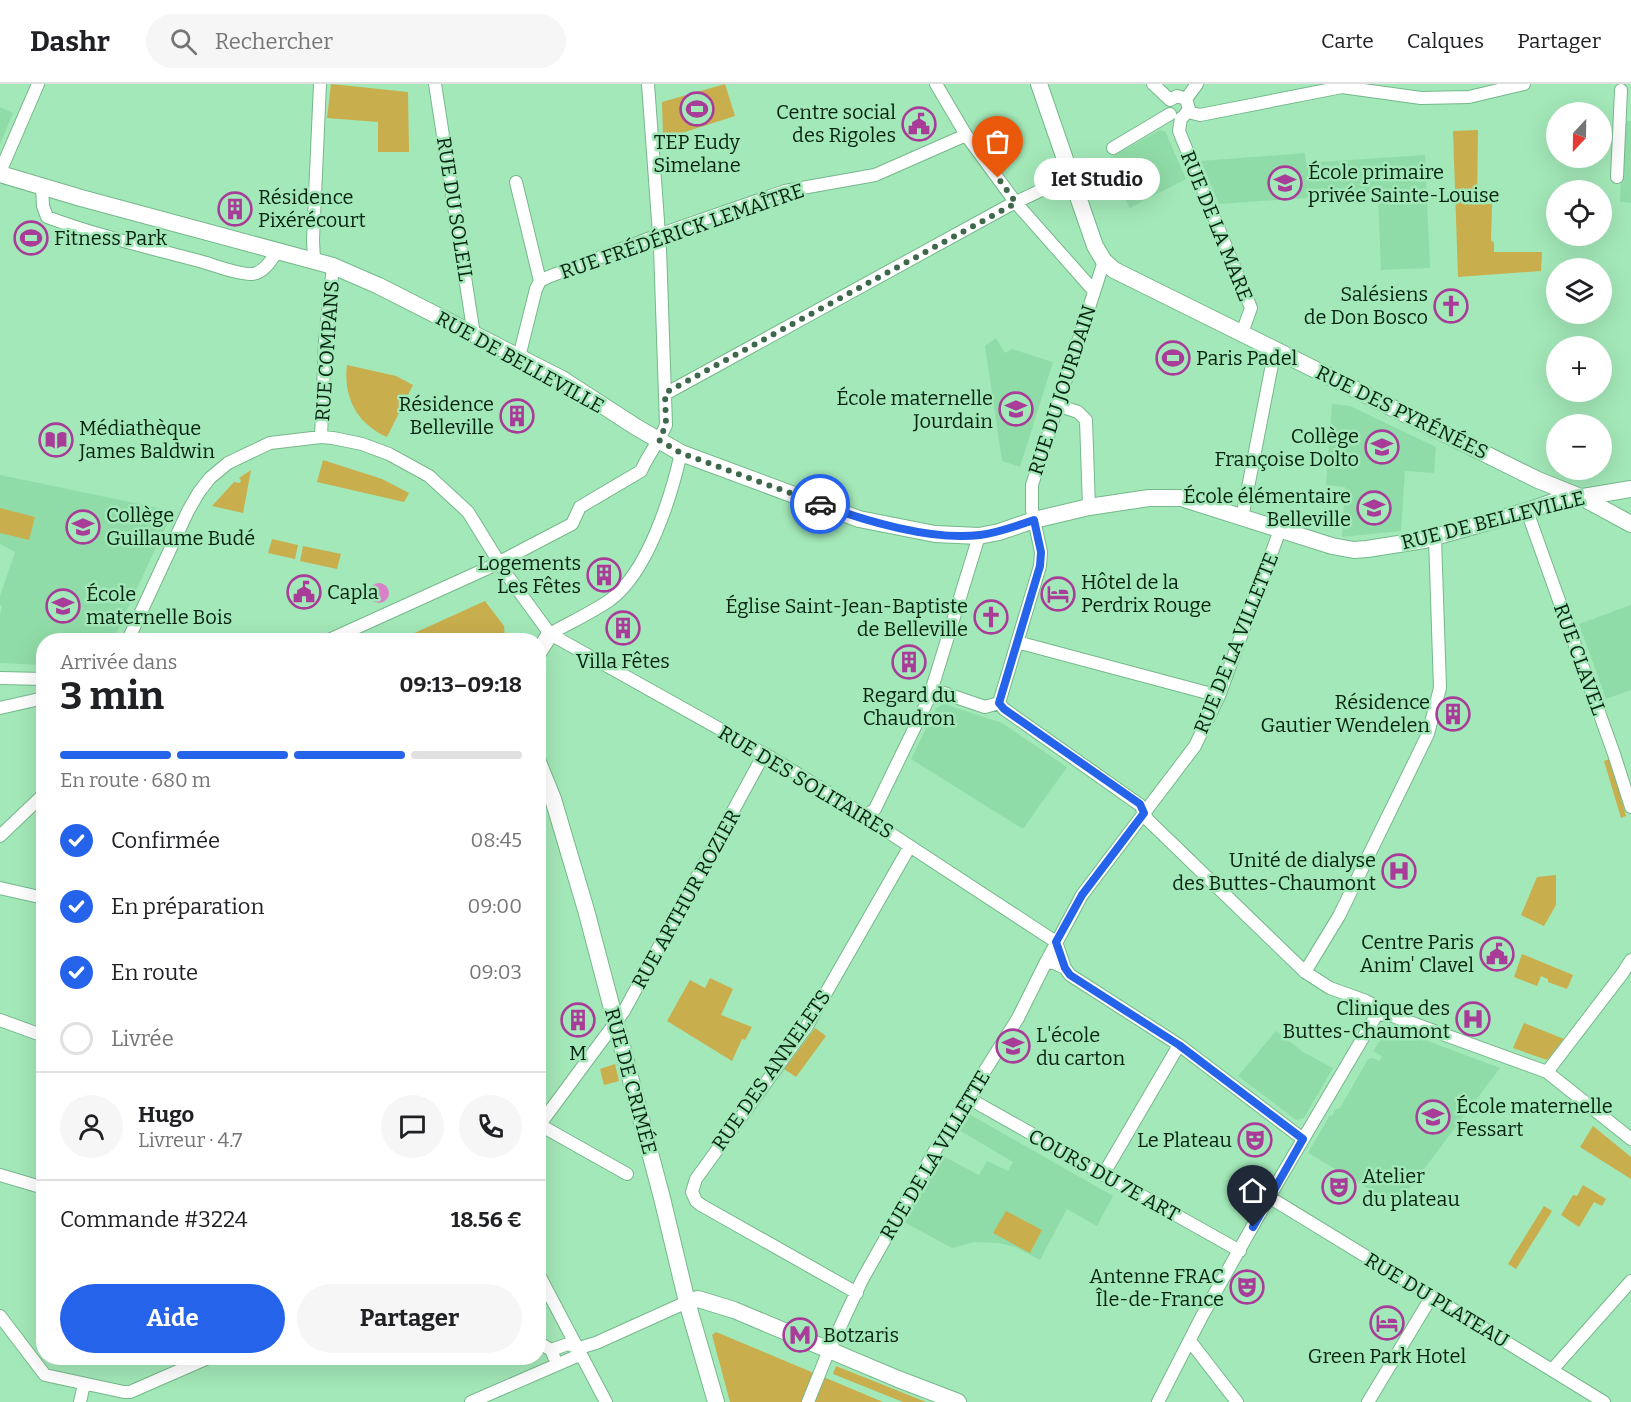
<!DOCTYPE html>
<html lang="fr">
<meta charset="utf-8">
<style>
:root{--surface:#fff;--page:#f6f6f6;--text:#202124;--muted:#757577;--line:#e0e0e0;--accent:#2563eb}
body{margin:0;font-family:Bitter,serif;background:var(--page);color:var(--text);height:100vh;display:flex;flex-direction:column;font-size:22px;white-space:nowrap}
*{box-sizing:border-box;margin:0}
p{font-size:20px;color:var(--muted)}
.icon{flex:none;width:33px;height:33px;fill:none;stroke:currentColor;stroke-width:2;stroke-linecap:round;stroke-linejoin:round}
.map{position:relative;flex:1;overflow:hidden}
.details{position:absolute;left:36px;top:549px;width:510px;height:732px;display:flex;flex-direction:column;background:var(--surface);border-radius:24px;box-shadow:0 6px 24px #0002}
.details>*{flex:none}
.needle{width:39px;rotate:202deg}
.controls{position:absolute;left:1546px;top:18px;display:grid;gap:12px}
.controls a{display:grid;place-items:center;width:66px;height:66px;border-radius:50%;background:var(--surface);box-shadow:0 6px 24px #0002;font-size:30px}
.pin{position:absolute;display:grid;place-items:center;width:51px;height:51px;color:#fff;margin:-62px -26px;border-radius:50% 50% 50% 0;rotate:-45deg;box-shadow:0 0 6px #0007}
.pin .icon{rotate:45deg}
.courier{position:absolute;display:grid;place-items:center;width:60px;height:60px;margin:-30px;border:4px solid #2563eb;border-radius:50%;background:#fff;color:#222;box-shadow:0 2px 8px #0007}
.bubble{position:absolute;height:42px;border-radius:21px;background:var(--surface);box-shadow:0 6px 24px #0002;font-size:20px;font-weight:700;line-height:42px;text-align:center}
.overview em{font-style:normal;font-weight:700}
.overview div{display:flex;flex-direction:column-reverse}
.overview{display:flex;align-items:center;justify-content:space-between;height:102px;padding:0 24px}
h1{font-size:39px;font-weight:700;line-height:45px}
.bar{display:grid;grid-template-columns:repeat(4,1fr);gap:9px 6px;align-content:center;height:72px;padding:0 24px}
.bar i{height:8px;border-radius:4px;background:var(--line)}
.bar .on{background:var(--accent)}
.bar p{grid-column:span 4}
.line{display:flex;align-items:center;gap:15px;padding:0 24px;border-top:2px solid var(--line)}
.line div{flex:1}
.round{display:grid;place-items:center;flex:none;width:63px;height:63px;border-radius:32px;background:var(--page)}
ol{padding:0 24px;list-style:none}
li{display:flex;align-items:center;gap:18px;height:66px}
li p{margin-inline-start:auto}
li .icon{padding:6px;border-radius:50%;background:var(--accent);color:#fff;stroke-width:4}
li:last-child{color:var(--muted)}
li i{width:33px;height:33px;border:3px solid var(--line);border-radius:50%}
.primary-button{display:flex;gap:12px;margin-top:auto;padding:12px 24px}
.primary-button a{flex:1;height:69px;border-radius:36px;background:var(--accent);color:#fff;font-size:24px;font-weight:700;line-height:69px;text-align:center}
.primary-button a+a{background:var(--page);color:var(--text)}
header{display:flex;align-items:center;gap:36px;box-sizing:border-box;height:84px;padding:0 30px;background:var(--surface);border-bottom:2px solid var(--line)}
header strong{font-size:28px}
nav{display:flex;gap:33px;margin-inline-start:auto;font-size:21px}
.search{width:420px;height:54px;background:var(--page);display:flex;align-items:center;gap:15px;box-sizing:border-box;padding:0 21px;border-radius:33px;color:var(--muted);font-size:22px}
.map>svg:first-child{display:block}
</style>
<header>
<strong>Dashr</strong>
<div class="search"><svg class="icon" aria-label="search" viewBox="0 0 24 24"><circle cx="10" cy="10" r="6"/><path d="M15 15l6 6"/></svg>Rechercher</div>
<nav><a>Carte</a><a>Calques</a><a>Partager</a></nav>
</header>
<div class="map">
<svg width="1631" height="1318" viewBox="0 0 1631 1318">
<rect width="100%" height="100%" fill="#a3e8b8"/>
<path fill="#90dca8" d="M0,23L13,29L0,61Z
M1623,37H1631V119L1620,118Z
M1160,46L1165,47L1186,95L1130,124L1104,77Z
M1305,69L1306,79L1425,71L1430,184L1381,186L1378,113L1376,109L1219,120L1201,77Z
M996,254L1005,269L1012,265L1053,278L1020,383L1002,377L985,262Z
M1332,320L1350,322L1436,363L1434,389L1405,387L1401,447L1342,453L1345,403L1326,401Z
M0,391L173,427L113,556H44L43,581L0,579V531L2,522L0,521V512L15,468L0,460Z
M1631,521V606L1606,615L1579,540Z
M944,620L1002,639L1067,683L1023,745L911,675L936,624Z
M1393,944L1500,984L1397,1121L1308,1069L1330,1031L1332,1032L1335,1026L1340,1024L1368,975L1372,974L1380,977L1382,972L1373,967L1385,949Z
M1276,947L1303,968L1333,984L1304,1034L1296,1036L1238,992Z
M969,1030L1113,1112L1097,1142L1067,1125L1040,1176L1015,1163L999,1159L974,1158L952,1164L904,1138L941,1071L979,1091L987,1077L1008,1087L1013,1078L959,1046Z"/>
<path fill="#c9ae4e" d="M331,0L408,8L409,68H378V38L327,34Z
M725,0L735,32L663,55L662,18Z
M1478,46L1477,119L1492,120L1491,157L1494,158V168H1542L1541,187L1458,193L1453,47Z
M347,281L396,292L413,301L387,353C357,340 343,313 347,281Z
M323,376L382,395L409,409L404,418L317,398Z
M251,386L243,429L212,422L234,398L240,399L241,396L239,394Z
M0,424L35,433L29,456L0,449Z
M272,455L298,461L295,475L268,469Z
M303,462L341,470L337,485L300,477Z
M485,517L504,542L505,556H399Z
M1610,675L1626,732L1621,734L1604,677Z
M1556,791V821L1544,842L1521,831L1537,793Z
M1522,870L1573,891L1567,905L1548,898V895L1541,892L1537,902L1514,893Z
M710,894L733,905L721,931L752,943L745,956L742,955L732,977L667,937L690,896L705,904Z
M1524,939L1564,955L1547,976L1513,964Z
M815,944L826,952L796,993L784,985Z
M615,980L619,997L604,1001L600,985Z
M1593,1042L1631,1073V1095L1580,1063Z
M1583,1101L1606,1115L1602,1122L1594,1118L1579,1143L1561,1131L1573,1111L1577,1112Z
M1544,1122L1552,1127L1516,1185L1508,1180Z
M1006,1127L1042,1146L1030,1169L993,1149Z
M716,1248L883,1318H730L712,1251Z
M836,1282L926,1318H903L833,1290Z"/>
<path fill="#d881c8" d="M369 509a10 10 0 1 1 20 0a10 10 0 1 1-20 0Z"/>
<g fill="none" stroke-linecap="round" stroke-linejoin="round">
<defs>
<path id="street" d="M435,0L474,251
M936,0L966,51L1016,119L1094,207
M1153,0L1170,16
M1186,15L1197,0
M1170,16L1177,12L1186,15L1189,25L1183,33
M1188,28L1200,31L1342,3L1421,14L1469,13L1524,0
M1181,34L1179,47L1181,52L1251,224L1242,249
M1113,64L1170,30
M0,88L38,0
M1617,93L1621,6
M516,98L540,197
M42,103L43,122L47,133C98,152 151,164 203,178C216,182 240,191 252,190C264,189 272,175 278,166
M314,176L313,156L320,0
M519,273L536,205L540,197L548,193L658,151L785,107L875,91L966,51
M665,310L1008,122L1071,92
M1057,321L1078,328L1086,336L1089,423
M321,353L325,257L333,182
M1527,427L1614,670L1631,723
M1241,433L1244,424L1275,265
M550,550C569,539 591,529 610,516C648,488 671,413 681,369
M128,556L188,427L199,408L210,394L228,379L270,359L321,353L333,354L362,360L389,370L429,392L468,428L507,491L550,550L770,673L866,732L876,740L1056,858
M329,556L488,484L572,440L580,423L641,387C648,371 659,358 666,341L660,164L648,0
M1017,558L1219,612
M0,594L44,595
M932,605L985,623L999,619
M999,619L1004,625L1140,721L1148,736L1305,888L1330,904L1366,917L1372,920L1377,930
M999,619L1040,482L1041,468L1032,426V401L1104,177
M0,624L44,614
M866,732L875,725L929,614L979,452
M0,752L44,710
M0,804L44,814
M1056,858L1065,884L1070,891L1179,961L1303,1055
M1046,878L1082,811L1195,662L1219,612L1280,446
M1305,888L1339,832L1428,650L1440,604L1435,454
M624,927L764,670
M1377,930L1393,932L1547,988L1631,1055
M0,936L44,952
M1547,988L1622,890L1631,876
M968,1014L1240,1167
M540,1041L627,1090
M538,1043L595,966
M0,1091L44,1104
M1103,1091L1179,961
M1269,1113L1604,1318
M538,1189L606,1318
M857,1209L701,1121L696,1117L692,1108L696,1095L807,942L910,762
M0,1232L45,1291L124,1308H130L208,1274
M1190,1257L1237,1318
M538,1258L551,1266L554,1273
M551,1266L568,1260L579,1264L596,1259L687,1218
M1552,1286L1631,1197
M80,1318L84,1300
M471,1318L577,1272L579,1264
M808,1318L827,1271L862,1196L937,1063L1018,934L1046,878L1054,879L1065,884
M1158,1318L1202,1232L1269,1113L1377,930
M1368,1318L1432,1212"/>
<path id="secondary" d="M1039,0L1095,162L1104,177L1114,186L1538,396L1583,414L1631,440
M0,90L81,114L333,182L379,202L562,295L636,343L681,369L859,435L935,450L979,452L999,448L1034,436L1089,423L1149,414H1181L1332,462L1354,466L1367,465L1424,456L1527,427L1553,418L1631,405
M538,569L550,550
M538,678L553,715L586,826L662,1114L687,1218L716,1318
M687,1218L698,1215L734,1226L898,1295L958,1318"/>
</defs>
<use href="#street" stroke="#75b88b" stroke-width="14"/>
<use href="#secondary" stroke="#75b88b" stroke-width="18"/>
<use href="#street" stroke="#fff" stroke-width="12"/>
<use href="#secondary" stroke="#fff" stroke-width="16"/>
<defs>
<path id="street-bridge" d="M595,966L624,927"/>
</defs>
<use href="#street-bridge" stroke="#75b88b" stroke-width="14" stroke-linecap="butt"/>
<use href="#street-bridge" stroke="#fff" stroke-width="12"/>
</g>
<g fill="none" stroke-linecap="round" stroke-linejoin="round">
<path stroke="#3e684c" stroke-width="6" stroke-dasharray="0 10.8" d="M820,420L681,369L659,356L666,341L665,309L1016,119L998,94"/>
<path stroke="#2563eb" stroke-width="8" d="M820,420C865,437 932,457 980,451C998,449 1016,442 1034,436L1041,468L1040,482L999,619L1004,625L1140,720L1144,729L1082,811L1056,858L1065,884L1070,891L1179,961L1303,1055L1253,1143"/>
</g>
<defs>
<symbol id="stadium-ring" viewBox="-11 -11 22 22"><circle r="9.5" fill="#a3e8b8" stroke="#a93b99" stroke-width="1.5"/><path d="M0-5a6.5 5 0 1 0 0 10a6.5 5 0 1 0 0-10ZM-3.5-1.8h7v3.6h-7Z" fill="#a93b99"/></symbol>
<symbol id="civic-ring" viewBox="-11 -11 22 22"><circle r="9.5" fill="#a3e8b8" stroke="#a93b99" stroke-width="1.5"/><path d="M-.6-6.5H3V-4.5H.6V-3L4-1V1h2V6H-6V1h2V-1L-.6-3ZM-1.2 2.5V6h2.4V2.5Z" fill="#a93b99"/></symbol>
<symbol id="school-ring" viewBox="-11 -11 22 22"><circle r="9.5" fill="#a3e8b8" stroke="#a93b99" stroke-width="1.5"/><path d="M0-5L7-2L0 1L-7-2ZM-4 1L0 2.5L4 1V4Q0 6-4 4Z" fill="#a93b99"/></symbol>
<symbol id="building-ring" viewBox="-11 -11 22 22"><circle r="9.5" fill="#a3e8b8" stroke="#a93b99" stroke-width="1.5"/><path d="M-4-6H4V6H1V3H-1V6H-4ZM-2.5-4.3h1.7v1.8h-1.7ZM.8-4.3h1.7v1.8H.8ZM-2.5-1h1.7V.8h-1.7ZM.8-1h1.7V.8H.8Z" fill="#a93b99"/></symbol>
<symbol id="church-ring" viewBox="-11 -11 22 22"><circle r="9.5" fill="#a3e8b8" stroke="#a93b99" stroke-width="1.5"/><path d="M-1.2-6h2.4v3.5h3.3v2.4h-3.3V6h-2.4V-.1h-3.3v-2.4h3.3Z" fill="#a93b99"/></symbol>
<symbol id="library-ring" viewBox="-11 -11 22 22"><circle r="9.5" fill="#a3e8b8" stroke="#a93b99" stroke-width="1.5"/><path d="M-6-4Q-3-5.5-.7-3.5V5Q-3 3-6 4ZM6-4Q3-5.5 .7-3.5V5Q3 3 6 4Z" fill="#a93b99"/></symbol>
<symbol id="hotel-ring" viewBox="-11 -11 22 22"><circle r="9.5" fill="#a3e8b8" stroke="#a93b99" stroke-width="1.5"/><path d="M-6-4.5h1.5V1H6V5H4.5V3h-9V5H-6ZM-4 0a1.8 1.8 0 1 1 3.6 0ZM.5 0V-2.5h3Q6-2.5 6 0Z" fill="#a93b99"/></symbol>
<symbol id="hospital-ring" viewBox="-11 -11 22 22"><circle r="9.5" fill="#a3e8b8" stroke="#a93b99" stroke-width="1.5"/><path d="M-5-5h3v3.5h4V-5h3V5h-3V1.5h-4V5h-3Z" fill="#a93b99"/></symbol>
<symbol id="university-ring" viewBox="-11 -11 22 22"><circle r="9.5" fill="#a3e8b8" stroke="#a93b99" stroke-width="1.5"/><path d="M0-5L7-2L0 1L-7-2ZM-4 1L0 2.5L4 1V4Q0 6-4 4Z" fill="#a93b99"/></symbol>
<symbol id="theatre-ring" viewBox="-11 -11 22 22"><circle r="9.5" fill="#a3e8b8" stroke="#a93b99" stroke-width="1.5"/><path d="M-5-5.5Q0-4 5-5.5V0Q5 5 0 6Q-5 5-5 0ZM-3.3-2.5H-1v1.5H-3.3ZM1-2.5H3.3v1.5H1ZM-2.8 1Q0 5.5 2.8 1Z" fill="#a93b99"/></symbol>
<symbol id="metro-ring" viewBox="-11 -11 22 22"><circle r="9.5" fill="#a3e8b8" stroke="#a93b99" stroke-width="1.5"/><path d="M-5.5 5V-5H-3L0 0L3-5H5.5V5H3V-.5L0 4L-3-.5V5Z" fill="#a93b99"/></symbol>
</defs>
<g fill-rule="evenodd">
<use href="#stadium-ring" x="678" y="6" width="38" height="38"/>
<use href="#civic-ring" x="900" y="21" width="38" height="38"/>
<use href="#school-ring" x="1266" y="80" width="38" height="38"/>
<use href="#building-ring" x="216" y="106" width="38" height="38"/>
<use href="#stadium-ring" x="12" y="135" width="38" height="38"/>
<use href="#church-ring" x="1432" y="203" width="38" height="38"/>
<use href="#stadium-ring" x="1154" y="255" width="38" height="38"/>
<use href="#school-ring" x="997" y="306" width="38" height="38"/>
<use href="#building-ring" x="498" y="313" width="38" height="38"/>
<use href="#library-ring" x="37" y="337" width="38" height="38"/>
<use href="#school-ring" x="1363" y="344" width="38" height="38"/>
<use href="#school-ring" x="1355" y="405" width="38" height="38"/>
<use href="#school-ring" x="64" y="424" width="38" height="38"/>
<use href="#building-ring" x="585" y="472" width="38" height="38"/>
<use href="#civic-ring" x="285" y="489" width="38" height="38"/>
<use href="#hotel-ring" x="1039" y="491" width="38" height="38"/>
<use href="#school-ring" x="44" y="503" width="38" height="38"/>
<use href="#church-ring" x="972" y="514" width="38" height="38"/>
<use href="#building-ring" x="604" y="525" width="38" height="38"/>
<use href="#building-ring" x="890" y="559" width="38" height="38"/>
<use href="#building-ring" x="1434" y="611" width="38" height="38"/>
<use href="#hospital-ring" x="1380" y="768" width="38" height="38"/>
<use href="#civic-ring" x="1478" y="851" width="38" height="38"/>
<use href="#hospital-ring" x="1454" y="916" width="38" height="38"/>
<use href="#building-ring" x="559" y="917" width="38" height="38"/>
<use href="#university-ring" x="994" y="943" width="38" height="38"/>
<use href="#school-ring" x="1414" y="1014" width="38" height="38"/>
<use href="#theatre-ring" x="1236" y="1037" width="38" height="38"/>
<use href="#theatre-ring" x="1320" y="1084" width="38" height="38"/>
<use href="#theatre-ring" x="1228" y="1184" width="38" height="38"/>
<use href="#hotel-ring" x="1368" y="1220" width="38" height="38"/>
<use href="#metro-ring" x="781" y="1232" width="38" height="38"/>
</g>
<g text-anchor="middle" stroke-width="5" stroke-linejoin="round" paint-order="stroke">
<g font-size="20" fill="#072312" stroke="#a3e8b8" text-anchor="end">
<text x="896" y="35">Centre social<tspan x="896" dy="23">des Rigoles</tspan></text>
<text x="697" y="65" text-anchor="middle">TEP Eudy<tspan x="697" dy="23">Simelane</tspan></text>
<text x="1308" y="95" text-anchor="start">École primaire<tspan x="1308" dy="23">privée Sainte-Louise</tspan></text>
<text x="258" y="120" text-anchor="start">Résidence<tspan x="258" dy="23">Pixérécourt</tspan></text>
<text x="54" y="161" text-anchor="start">Fitness Park</text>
<text x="1428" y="217">Salésiens<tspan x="1428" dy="23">de Don Bosco</tspan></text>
<text x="1196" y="281" text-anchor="start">Paris Padel</text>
<text x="993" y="321">École maternelle<tspan x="993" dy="23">Jourdain</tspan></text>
<text x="494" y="327">Résidence<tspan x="494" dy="23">Belleville</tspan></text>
<text x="79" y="351" text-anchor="start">Médiathèque<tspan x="79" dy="23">James Baldwin</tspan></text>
<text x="1359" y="359">Collège<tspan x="1359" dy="23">Françoise Dolto</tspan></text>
<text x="1351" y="419">École élémentaire<tspan x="1351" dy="23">Belleville</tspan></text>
<text x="106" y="438" text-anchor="start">Collège<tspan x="106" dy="23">Guillaume Budé</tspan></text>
<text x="581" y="486">Logements<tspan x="581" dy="23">Les Fêtes</tspan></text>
<text x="1081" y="505" text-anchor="start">Hôtel de la<tspan x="1081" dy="23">Perdrix Rouge</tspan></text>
<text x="327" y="515" text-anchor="start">Capla</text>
<text x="86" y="517" text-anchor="start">École<tspan x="86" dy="23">maternelle Bois</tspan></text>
<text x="968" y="529">Église Saint-Jean-Baptiste<tspan x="968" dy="23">de Belleville</tspan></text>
<text x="623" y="584" text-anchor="middle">Villa Fêtes</text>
<text x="909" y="618" text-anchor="middle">Regard du<tspan x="909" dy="23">Chaudron</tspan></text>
<text x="1430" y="625">Résidence<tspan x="1430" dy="23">Gautier Wendelen</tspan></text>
<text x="1376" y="783">Unité de dialyse<tspan x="1376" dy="23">des Buttes-Chaumont</tspan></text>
<text x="1474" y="865">Centre Paris<tspan x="1474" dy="23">Anim' Clavel</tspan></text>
<text x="1450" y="931">Clinique des<tspan x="1450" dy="23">Buttes-Chaumont</tspan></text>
<text x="1036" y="958" text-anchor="start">L'école<tspan x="1036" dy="23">du carton</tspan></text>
<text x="578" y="976" text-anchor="middle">M</text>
<text x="1456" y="1029" text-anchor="start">École maternelle<tspan x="1456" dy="23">Fessart</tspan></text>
<text x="1232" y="1063">Le Plateau</text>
<text x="1362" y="1099" text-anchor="start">Atelier<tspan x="1362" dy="23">du plateau</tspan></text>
<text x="1224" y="1199">Antenne FRAC<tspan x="1224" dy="23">Île-de-France</tspan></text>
<text x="823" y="1258" text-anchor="start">Botzaris</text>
<text x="1387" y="1279" text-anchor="middle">Green Park Hotel</text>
</g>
<g font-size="20" fill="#072312" stroke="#a3e8b8">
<text transform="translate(455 125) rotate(81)" y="7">RUE DU SOLEIL</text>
<text transform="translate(1217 142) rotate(68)" y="7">RUE DE LA MARE</text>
<text transform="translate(682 147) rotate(-19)" y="7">RUE FRÉDÉRICK LEMAÎTRE</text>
<text transform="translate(327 267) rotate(-86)" y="7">RUE COMPANS</text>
<text transform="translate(520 278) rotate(29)" y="7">RUE DE BELLEVILLE</text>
<text transform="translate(1062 306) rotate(-72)" y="7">RUE DU JOURDAIN</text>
<text transform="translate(1402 328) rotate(26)" y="7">RUE DES PYRÉNÉES</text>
<text transform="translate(1493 436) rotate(-14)" y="7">RUE DE BELLEVILLE</text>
<text transform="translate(1236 559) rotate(-68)" y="7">RUE DE LA VILLETTE</text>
<text transform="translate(1580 575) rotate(70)" y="7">RUE CLAVEL</text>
<text transform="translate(806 698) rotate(31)" y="7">RUE DES SOLITAIRES</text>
<text transform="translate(686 815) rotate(-61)" y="7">RUE ARTHUR ROZIER</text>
<text transform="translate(771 986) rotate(-55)" y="7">RUE DES ANNELETS</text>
<text transform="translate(631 997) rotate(75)" y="7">RUE DE CRIMÉE</text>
<text transform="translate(935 1071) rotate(-59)" y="7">RUE DE LA VILLETTE</text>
<text transform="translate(1104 1091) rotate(29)" y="7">COURS DU 7E ART</text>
<text transform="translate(1437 1216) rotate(31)" y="7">RUE DU PLATEAU</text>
</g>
</g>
</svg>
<div class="controls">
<a><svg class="needle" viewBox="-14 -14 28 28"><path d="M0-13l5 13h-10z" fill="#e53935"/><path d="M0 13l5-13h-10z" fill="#757577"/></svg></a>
<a><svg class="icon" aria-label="locate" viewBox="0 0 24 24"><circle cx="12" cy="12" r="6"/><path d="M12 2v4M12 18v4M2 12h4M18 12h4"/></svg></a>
<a><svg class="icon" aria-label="layers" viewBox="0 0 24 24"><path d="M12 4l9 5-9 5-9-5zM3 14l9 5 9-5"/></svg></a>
<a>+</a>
<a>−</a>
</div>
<div class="pin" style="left:998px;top:94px;background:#ea580c"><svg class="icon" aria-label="bag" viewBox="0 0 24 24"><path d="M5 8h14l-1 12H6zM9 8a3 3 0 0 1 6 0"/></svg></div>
<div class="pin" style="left:1253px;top:1143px;background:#1f2937"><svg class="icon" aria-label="home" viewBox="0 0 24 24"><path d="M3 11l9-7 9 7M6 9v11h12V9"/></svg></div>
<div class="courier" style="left:820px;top:420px"><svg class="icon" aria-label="car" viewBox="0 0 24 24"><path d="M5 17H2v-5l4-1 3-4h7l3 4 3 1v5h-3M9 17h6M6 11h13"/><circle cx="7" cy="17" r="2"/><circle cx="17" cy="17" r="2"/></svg></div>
<div class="bubble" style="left:1034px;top:74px;width:126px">Iet Studio</div>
<section class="details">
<div class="overview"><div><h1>3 min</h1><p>Arrivée dans</p></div><em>09:13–09:18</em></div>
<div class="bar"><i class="on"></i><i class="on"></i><i class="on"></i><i></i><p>En route · 680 m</p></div>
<ol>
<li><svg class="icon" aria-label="check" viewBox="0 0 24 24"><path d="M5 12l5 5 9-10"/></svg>Confirmée<p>08:45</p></li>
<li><svg class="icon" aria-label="check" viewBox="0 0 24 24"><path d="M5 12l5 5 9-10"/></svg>En préparation<p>09:00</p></li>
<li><svg class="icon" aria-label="check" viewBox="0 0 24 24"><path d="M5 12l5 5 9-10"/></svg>En route<p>09:03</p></li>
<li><i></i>Livrée</li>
</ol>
<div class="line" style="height:108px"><a class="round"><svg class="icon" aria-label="person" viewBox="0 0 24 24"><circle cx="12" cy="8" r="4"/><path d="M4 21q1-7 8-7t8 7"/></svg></a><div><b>Hugo</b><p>Livreur · 4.7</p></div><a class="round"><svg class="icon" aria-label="chat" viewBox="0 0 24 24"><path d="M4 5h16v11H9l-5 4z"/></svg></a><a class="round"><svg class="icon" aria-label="phone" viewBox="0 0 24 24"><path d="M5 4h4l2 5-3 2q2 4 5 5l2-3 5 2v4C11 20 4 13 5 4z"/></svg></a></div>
<div class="line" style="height:78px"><div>Commande #3224</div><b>18.56 €</b></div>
<div class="primary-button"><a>Aide</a><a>Partager</a></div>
</section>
</div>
